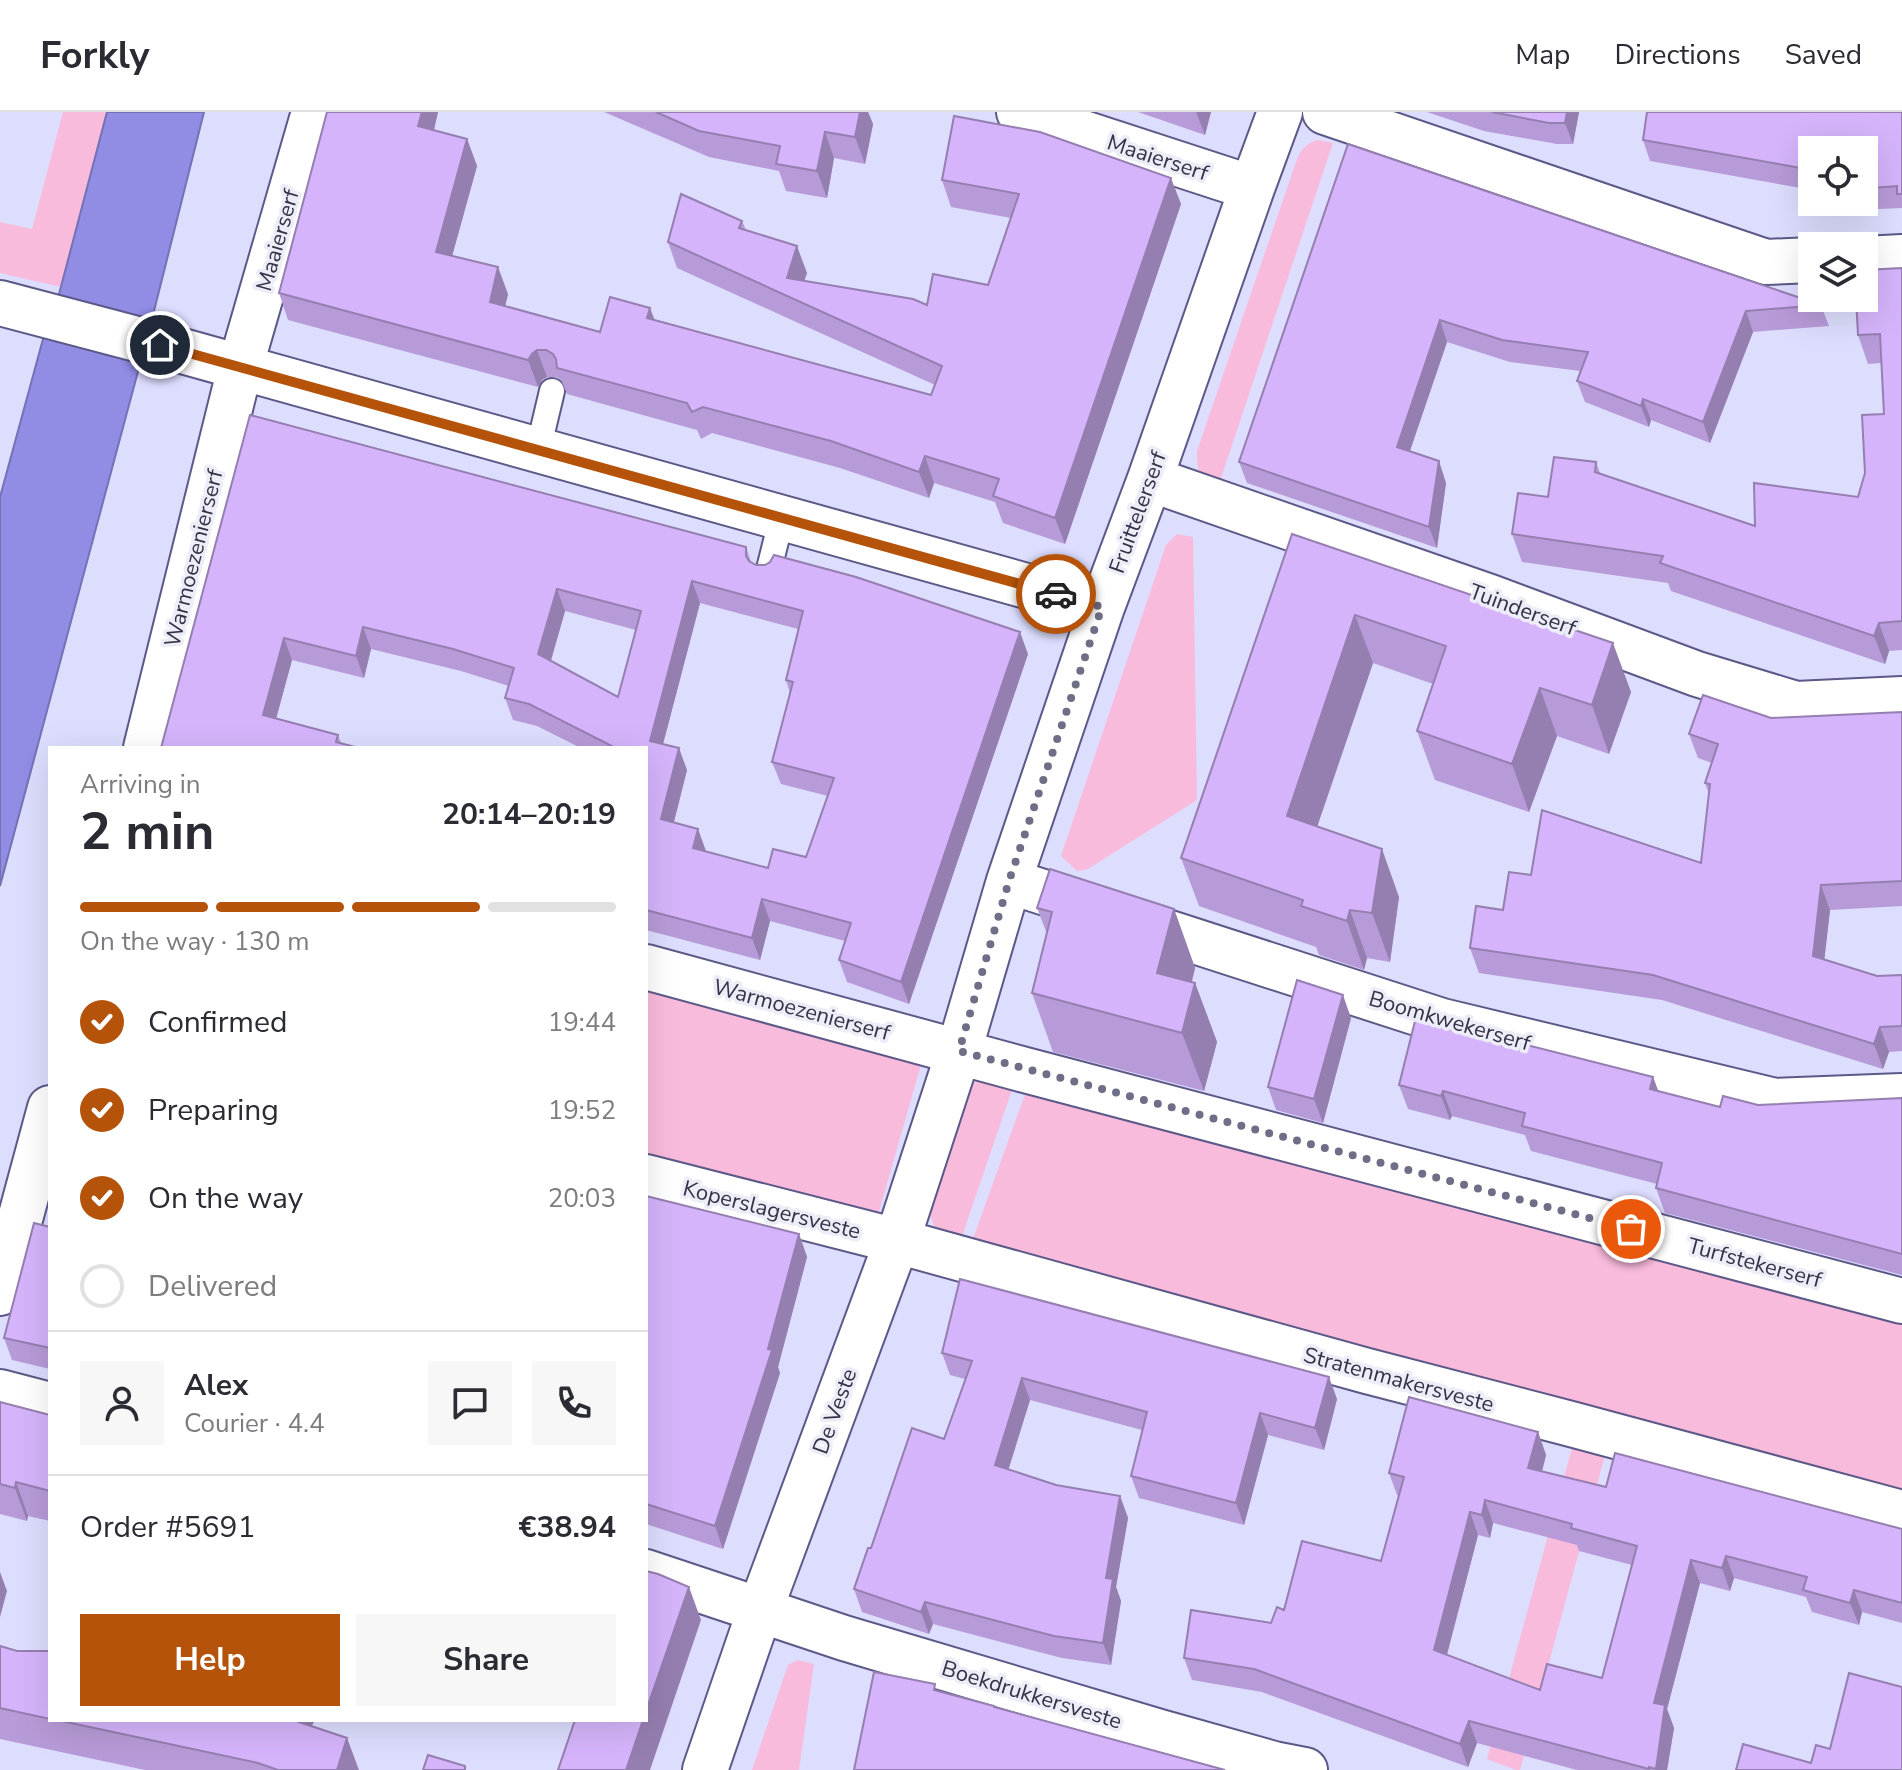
<!DOCTYPE html>
<meta charset="utf-8">
<style>
:root{--surface:#fff;--page:#f7f7f7;--text:#2b2b33;--muted:#7c7c81;--line:#e1e1e2;--accent:#b45309}
body{margin:0;font-family:"Nunito Sans",sans-serif;background:var(--page);color:var(--text);height:100vh;display:flex;flex-direction:column;font-size:30px;white-space:nowrap}
*{box-sizing:border-box;margin:0}
p{font-size:26px;color:var(--muted)}
.icon{flex:none;width:44px;height:44px;fill:none;stroke:currentColor;stroke-width:2;stroke-linecap:round;stroke-linejoin:round}
.map{position:relative;flex:1;overflow:hidden}
.sheet{position:absolute;left:48px;top:634px;width:600px;height:976px;display:flex;flex-direction:column;background:var(--surface);border-radius:0px;box-shadow:0 8px 32px #0002}
.sheet>*{flex:none}
.controls{position:absolute;left:1798px;top:24px;display:grid;gap:16px}
.controls a{display:grid;place-items:center;width:80px;height:80px;border-radius:0px;background:var(--surface);box-shadow:0 8px 32px #0002;font-size:40px}
.pin{position:absolute;display:grid;place-items:center;width:68px;height:68px;color:#fff;margin:-34px;border:4px solid #fff;border-radius:50%;box-shadow:0 2px 8px #0007}
.courier{position:absolute;display:grid;place-items:center;width:80px;height:80px;margin:-40px;border:6px solid #b45309;border-radius:50%;background:#fff;color:#222;box-shadow:0 2px 10px #0007}
.headline em{font-style:normal;font-weight:700}
.headline div{display:flex;flex-direction:column-reverse}
.headline{display:flex;align-items:center;justify-content:space-between;height:136px;padding:0 32px}
h1{font-size:52px;font-weight:700;line-height:60px}
.bar{display:grid;grid-template-columns:repeat(4,1fr);gap:12px 8px;align-content:center;height:96px;padding:0 32px}
.bar i{height:10px;border-radius:6px;background:var(--line)}
.bar .selected{background:var(--accent)}
.bar p{grid-column:span 4}
.line{display:flex;align-items:center;gap:20px;padding:0 32px;border-top:2px solid var(--line)}
.line div{flex:1}
.round{display:grid;place-items:center;flex:none;width:84px;height:84px;border-radius:0px;background:var(--page)}
ol{padding:0 32px;list-style:none}
li{display:flex;align-items:center;gap:24px;height:88px}
li p{margin-inline-start:auto}
li .icon{padding:8px;border-radius:50%;background:var(--accent);color:#fff;stroke-width:4}
li:last-child{color:var(--muted)}
li i{width:44px;height:44px;border:4px solid var(--line);border-radius:50%}
.primary-button{display:flex;gap:16px;margin-top:auto;padding:16px 32px}
.primary-button a{flex:1;height:92px;border-radius:0px;background:var(--accent);color:#fff;font-size:32px;font-weight:700;line-height:92px;text-align:center}
.primary-button a+a{background:var(--page);color:var(--text)}
header{display:flex;align-items:center;gap:48px;box-sizing:border-box;height:112px;padding:0 40px;background:var(--surface);border-bottom:2px solid var(--line)}
header strong{font-size:38px}
nav{display:flex;gap:44px;margin-inline-start:auto;font-size:28px}
.map>svg:first-child{display:block}
</style>
<header>
<strong>Forkly</strong>
<nav><a>Map</a><a>Directions</a><a>Saved</a></nav>
</header>
<div class="map">
<svg width="1902" height="1658" viewBox="0 0 1902 1658">
<rect width="100%" height="100%" fill="#ddddfe"/>
<path fill="#f9bbdc" d="M63,0H107L61,175L0,161V110L32,117Z
M1318,28L1333,31L1218,375C1199,365 1197,359 1197,339L1296,50C1300,39 1305,31 1318,28Z
M1177,422L1193,425L1197,688L1088,757L1077,759L1061,744L1166,433Z
M646,876L921,953L878,1103L646,1045Z
M983,966L1014,972L959,1133L935,1117L925,1088L970,973Z
M1028,974L1902,1210V1380L970,1135Z
M1572,1336L1605,1343L1520,1658H1516L1487,1647Z
M798,1548L814,1552L799,1658H752L788,1553Z"/>
<path fill="#918ce4" stroke="#7571b5" stroke-width="2" d="M107,0H204L151,211L0,774V385L46,216L58,186Z"/>
<g fill="none" stroke-linecap="round" stroke-linejoin="round">
<defs>
<path id="service" d="M538,338L552,279
M768,461L782,405"/>
<path id="minor" d="M1019,0L1252,76
M1325,0L1766,150L1812,148
M1864,147L1902,145
M0,191L186,240L1102,495
M1150,367L1490,485L1697,562L1796,592L1902,587
M146,636L240,256L314,0
M1009,769L1442,909L1775,989L1902,984
M646,855L1025,958L1902,1189
M646,1065L897,1129L1367,1259L1571,1312L1902,1401
M0,1181L50,996
M0,1280L50,1293
M646,1460L844,1526L1160,1620L1274,1652L1305,1658
M705,1658L760,1498L897,1129L959,939L1009,769L1102,495L1150,367L1252,76L1280,0"/>
</defs>
<use href="#service" stroke="#5c5988" stroke-width="28"/>
<use href="#minor" stroke="#5c5988" stroke-width="48"/>
<use href="#service" stroke="#fff" stroke-width="24"/>
<use href="#minor" stroke="#fff" stroke-width="44"/>
</g>
<path fill="#b79bd8" fill-rule="evenodd" d="M327,0H438L434,19L467,27L477,54L452,144L508,182L505,194L600,220L654,208L931,283L935,273L677,156L668,130L742,109L746,118L807,161L804,169L927,193L988,173L1011,106L951,95L942,68L1181,92L1065,432L1003,411L995,390L934,371L929,386L840,356L712,321L701,327L697,318L567,282L561,268L556,265H547L542,268L538,275L288,208L279,181Z
M604,0H868L873,12L865,52L834,46L827,86L786,79L779,59L709,45Z
M1138,0H1211L1205,23Z
M1427,0H1579L1573,32H1557L1484,19Z
M1902,0V96L1879,97L1854,90H1864V38H1812V78L1650,49L1643,28Z
M1348,32L1821,193L1829,214L1753,220L1710,331L1651,308L1649,315L1585,290L1577,269L1580,259L1510,250L1447,230L1410,339L1446,371L1437,436L1247,371L1239,350Z
M1902,156V538L1889,539L1885,552L1671,479L1668,471L1522,450L1512,422L1548,385L1596,350L1600,361L1755,414L1858,385L1884,302L1881,251L1868,252L1858,223Z
M250,303L746,435L751,450L756,453L1028,542L909,892L847,870L839,848L845,829L770,809L760,848L646,818V636H581L537,614L513,608L505,586L509,574L461,559L371,537L364,566L292,548L276,607L338,623L341,631L161,636ZM700,491L798,517L786,568L790,581L772,650L781,672L828,684L806,745L768,756L706,739L674,710L687,658L663,632ZM565,499L636,518L618,585L551,549Z
M1292,422L1631,580L1609,642L1557,624L1529,700L1435,668L1417,619L1433,572L1373,551L1317,715L1399,785L1390,850L1367,846L1364,858L1319,843L1316,835L1199,794L1181,746Z
M1902,600V794L1830,798L1824,848L1877,864L1902,863V939L1889,940L1883,957L1662,888L1479,861L1470,836L1531,763L1701,751L1709,682L1705,671L1712,651L1698,646L1689,622L1771,606Z
M1037,796L1174,797L1195,856L1192,870L1195,871L1217,930L1204,979L1053,940L1032,881L1047,822Z
M1351,906L1323,1011L1276,998L1268,975Z
M1653,965L1658,979L1720,995L1902,986V1163L1665,1101L1656,1076L1657,1072L1531,1039L1525,1023L1452,1004L1450,1008L1408,997L1399,973Z
M646,1084L799,1122L807,1145L778,1255L780,1261L723,1437L646,1412Z
M50,1115V1257L12,1248L4,1226Z
M942,1241L1337,1287L1324,1338L1268,1323L1244,1413L1139,1386L1131,1364L1142,1318L1030,1288L1008,1358L1056,1373L1120,1384L1128,1406L1116,1475L1121,1489L1111,1553L1062,1546L933,1512L929,1522L862,1500L854,1477L871,1436L944,1327L965,1267L950,1263Z
M0,1290L50,1303V1409L28,1404L27,1409L0,1402Z
M1538,1320L1546,1343L1542,1359L1606,1375L1902,1417V1511L1862,1500L1859,1513L1812,1500L1806,1485L1734,1466L1730,1479L1700,1471L1667,1597L1674,1616L1667,1658H1577L1477,1631L1468,1655L1262,1580L1192,1568L1184,1546L1271,1511L1284,1498L1381,1449L1399,1384L1397,1383L1389,1361ZM1493,1411L1577,1433L1579,1439L1632,1453L1602,1566L1540,1578L1447,1543L1478,1423L1490,1426Z
M0,1534L17,1539H50V1608H315L312,1614L359,1658H145L0,1627Z"/>
<path fill="#957eb0" d="M422,0H438L428,41L418,14Z
M860,0H868L873,12L865,52L855,25Z
M1196,0H1211L1205,23Z
M1567,0H1579L1573,32L1565,11Z
M825,20L834,46L827,86L817,59Z
M467,27L477,54L446,166L436,140Z
M1171,66L1181,92L1065,432L1055,406Z
M797,134L807,161L797,189L787,166Z
M498,155L508,182L500,217L490,190Z
M650,196L660,222L647,206Z
M1746,199L1753,220L1710,331L1703,310Z
M1440,208L1447,230L1404,356L1397,335Z
M537,238L547,265L542,268L538,275L528,248L532,242Z
M1643,287L1651,308L1649,315L1641,294Z
M925,344L934,371L929,386L919,360Z
M1439,349L1446,371L1437,436L1429,415Z
M692,469L700,491L658,651L650,629Z
M557,477L565,499L546,565L538,542Z
M1355,503L1373,551L1304,753L1287,704Z
M1879,511L1889,539L1885,552L1874,524Z
M363,515L371,537L364,566L356,544Z
M1020,520L1028,542L909,892L901,870Z
M284,526L292,548L271,625L263,603Z
M1613,531L1631,580L1609,642L1592,593Z
M1540,576L1557,624L1529,700L1512,652Z
M679,636L687,658L669,729L661,707Z
M698,717L706,739L693,736Z
M1382,737L1399,785L1390,850L1372,801Z
M1821,773L1830,798L1822,869L1813,844Z
M762,787L770,809L760,848L752,826Z
M1174,797L1195,856L1179,920L1157,861Z
M1350,798L1367,846L1364,858L1347,809Z
M1195,871L1217,930L1204,979L1182,921Z
M1343,883L1351,906L1323,1011L1314,987Z
M1880,915L1889,940L1883,957L1874,932Z
M1653,965L1662,989L1650,977Z
M1443,979L1452,1004L1450,1008L1441,984Z
M799,1122L807,1145L778,1255L780,1261L723,1437L715,1414L768,1237Z
M1329,1265L1337,1287L1324,1338L1315,1316Z
M1022,1266L1030,1288L1003,1375L995,1353Z
M1260,1301L1268,1323L1244,1413L1236,1391Z
M1538,1320L1546,1343L1537,1379L1528,1356Z
M16,1370L28,1404L27,1409L15,1376Z
M1120,1384L1128,1406L1116,1475L1121,1489L1111,1553L1103,1531L1106,1466Z
M1485,1388L1493,1411L1490,1426L1482,1403Z
M1470,1400L1478,1423L1442,1561L1434,1538Z
M1726,1444L1734,1466L1730,1479L1722,1456Z
M1691,1448L1700,1471L1667,1597L1674,1616L1667,1658H1656L1654,1591Z
M0,1460L7,1479L0,1505Z
M689,1475L701,1508L650,1658H626L643,1608H646V1599Z
M1854,1478L1862,1500L1859,1513L1850,1491Z
M925,1490L933,1512L929,1522L921,1500Z
M304,1608H315L308,1619Z
M1469,1609L1477,1631L1468,1655L1460,1632Z
M347,1626L359,1658H337Z"/>
<path fill="#d5b4fb" stroke="#957eb0" stroke-width="2" fill-rule="evenodd" d="M327,0H422L418,14L467,27L436,140L498,155L490,190L600,220L610,185L650,196L647,206L931,283L942,254L668,130L681,82L742,109L739,116L797,134L787,166L913,187L927,193L933,162L988,173L1019,82L942,68L954,4L1040,20L1171,66L1055,406L993,384L999,367L925,344L919,360L831,329L703,295L692,300L687,291L557,256L556,247L553,242L546,238H537L532,242L528,248L279,181Z
M656,0H860L855,25L825,20L817,59L776,52L780,34L699,19Z
M1492,0H1567L1565,11H1549Z
M1647,0H1902V82H1897V74L1871,76L1864,74V38H1812V58L1643,28Z
M1348,32L1821,193L1746,199L1703,310L1643,287L1641,294L1577,269L1588,240L1502,228L1440,208L1397,335L1439,349L1429,415L1239,350Z
M1902,156V509L1879,511L1874,524L1660,451L1663,444L1512,422L1518,381L1548,385L1554,345L1596,350L1595,360L1755,414L1754,371L1858,385L1865,361L1862,303L1884,302L1880,222L1858,223L1856,186H1864V158Z
M250,303L746,435V444L749,449L756,453H765L770,450L774,443L856,465L1020,520L901,870L839,848L851,811L762,787L752,826L646,798V636H614V635L529,592L505,586L514,556L453,537L363,515L356,544L284,526L263,603L338,623L336,630L359,636H161ZM692,469L803,499L786,568L793,570L772,650L834,666L806,745L773,737L768,756L693,736L698,717L661,707L679,636L650,629ZM557,477L641,499L618,585L538,542Z
M1292,422L1613,531L1592,593L1540,576L1512,652L1417,619L1446,534L1355,503L1287,704L1382,737L1372,801L1350,798L1347,809L1301,794L1303,788L1181,746Z
M1703,583L1771,606L1902,600V769L1821,773L1813,844L1877,864L1902,863V914L1880,915L1874,932L1653,863L1470,836L1476,794L1503,798L1509,760L1531,763L1542,698L1701,751L1710,672L1705,671L1718,632L1689,622Z
M1050,757L1174,797L1157,861L1195,871L1182,921L1032,881L1052,800L1037,796Z
M1297,868L1343,883L1314,987L1268,975Z
M1416,905L1653,965L1650,977L1720,995L1723,984L1758,993L1902,986V1142L1656,1076L1662,1051L1522,1014L1525,1001L1443,979L1441,984L1399,973Z
M646,1084L799,1122L768,1237L772,1238L715,1414L646,1392Z
M34,1111L50,1115V1236L4,1226Z
M960,1167L1329,1265L1315,1316L1260,1301L1236,1391L1131,1364L1147,1300L1022,1266L995,1353L1056,1373L1120,1384L1106,1466L1113,1467L1103,1531L1054,1524L925,1490L921,1500L854,1477L868,1436H871L912,1316L944,1327L972,1249L942,1241Z
M1409,1285L1538,1320L1528,1356L1606,1375L1615,1341L1902,1417V1491L1854,1478L1850,1491L1803,1478L1807,1465L1726,1444L1722,1456L1691,1448L1654,1591L1665,1593L1656,1657L1649,1655V1657L1469,1609L1460,1632L1254,1557L1184,1546L1191,1498L1271,1511L1277,1495L1284,1498L1302,1429L1381,1449L1404,1365L1389,1361ZM1485,1388L1572,1412L1571,1416L1637,1434L1602,1566L1547,1552L1540,1578L1434,1538L1470,1400L1482,1403Z
M0,1290L50,1303V1379L16,1370L15,1376L0,1372Z
M646,1459L658,1462L689,1475L646,1599Z
M0,1534L17,1539H50V1607L0,1596Z
M874,1560L935,1572L934,1578L994,1594V1595L1225,1658H854Z
M1849,1561L1902,1575V1658H1736L1743,1632L1811,1651L1816,1633L1830,1637Z
M57,1608H293L347,1626L337,1658H278L258,1651Z
M575,1608H643L626,1658H558Z
M428,1643L465,1654V1658H423Z"/>
<g fill="none" stroke-linecap="round" stroke-linejoin="round">
<path stroke="#6e6e87" stroke-width="8" stroke-dasharray="0 14.4" d="M1056,482L1102,495L1009,769L959,939L1631,1117"/>
<path stroke="#b45309" stroke-width="10" d="M160,233L1056,482"/>
</g>
<g text-anchor="middle" stroke-width="7" stroke-linejoin="round" paint-order="stroke">
<g font-size="22" fill="#333247" stroke="#ededf8">
<text transform="translate(1158 45) rotate(18)" y="8">Maaierserf</text>
<text transform="translate(277 128) rotate(-74)" y="8">Maaierserf</text>
<text transform="translate(1137 400) rotate(-70)" y="8">Fruittelerserf</text>
<text transform="translate(193 446) rotate(-76)" y="8">Warmoezenierserf</text>
<text transform="translate(1523 497) rotate(20)" y="8">Tuinderserf</text>
<text transform="translate(802 897) rotate(15)" y="8">Warmoezenierserf</text>
<text transform="translate(1450 908) rotate(16)" y="8">Boomkwekerserf</text>
<text transform="translate(772 1097) rotate(14)" y="8">Koperslagersveste</text>
<text transform="translate(1755 1150) rotate(15)" y="8">Turfstekerserf</text>
<text transform="translate(1399 1267) rotate(15)" y="8">Stratenmakersveste</text>
<text transform="translate(834 1299) rotate(-70)" y="8">De Veste</text>
<text transform="translate(1032 1582) rotate(17)" y="8">Boekdrukkersveste</text>
</g>
</g>
</svg>
<div class="controls">
<a><svg class="icon" aria-label="locate" viewBox="0 0 24 24"><circle cx="12" cy="12" r="6"/><path d="M12 2v4M12 18v4M2 12h4M18 12h4"/></svg></a>
<a><svg class="icon" aria-label="layers" viewBox="0 0 24 24"><path d="M12 4l9 5-9 5-9-5zM3 14l9 5 9-5"/></svg></a>
</div>
<div class="pin" style="left:1631px;top:1117px;background:#ea580c"><svg class="icon" aria-label="bag" viewBox="0 0 24 24"><path d="M5 8h14l-1 12H6zM9 8a3 3 0 0 1 6 0"/></svg></div>
<div class="pin" style="left:160px;top:233px;background:#1f2937"><svg class="icon" aria-label="home" viewBox="0 0 24 24"><path d="M3 11l9-7 9 7M6 9v11h12V9"/></svg></div>
<div class="courier" style="left:1056px;top:482px"><svg class="icon" aria-label="car" viewBox="0 0 24 24"><path d="M5 17H2v-5l4-1 3-4h7l3 4 3 1v5h-3M9 17h6M6 11h13"/><circle cx="7" cy="17" r="2"/><circle cx="17" cy="17" r="2"/></svg></div>
<section class="sheet">
<div class="headline"><div><h1>2 min</h1><p>Arriving in</p></div><em>20:14–20:19</em></div>
<div class="bar"><i class="selected"></i><i class="selected"></i><i class="selected"></i><i></i><p>On the way · 130 m</p></div>
<ol>
<li><svg class="icon" aria-label="check" viewBox="0 0 24 24"><path d="M5 12l5 5 9-10"/></svg>Confirmed<p>19:44</p></li>
<li><svg class="icon" aria-label="check" viewBox="0 0 24 24"><path d="M5 12l5 5 9-10"/></svg>Preparing<p>19:52</p></li>
<li><svg class="icon" aria-label="check" viewBox="0 0 24 24"><path d="M5 12l5 5 9-10"/></svg>On the way<p>20:03</p></li>
<li><i></i>Delivered</li>
</ol>
<div class="line" style="height:144px"><a class="round"><svg class="icon" aria-label="person" viewBox="0 0 24 24"><circle cx="12" cy="8" r="4"/><path d="M4 21q1-7 8-7t8 7"/></svg></a><div><b>Alex</b><p>Courier · 4.4</p></div><a class="round"><svg class="icon" aria-label="chat" viewBox="0 0 24 24"><path d="M4 5h16v11H9l-5 4z"/></svg></a><a class="round"><svg class="icon" aria-label="phone" viewBox="0 0 24 24"><path d="M5 4h4l2 5-3 2q2 4 5 5l2-3 5 2v4C11 20 4 13 5 4z"/></svg></a></div>
<div class="line" style="height:104px"><div>Order #5691</div><b>€38.94</b></div>
<div class="primary-button"><a>Help</a><a>Share</a></div>
</section>
</div>
